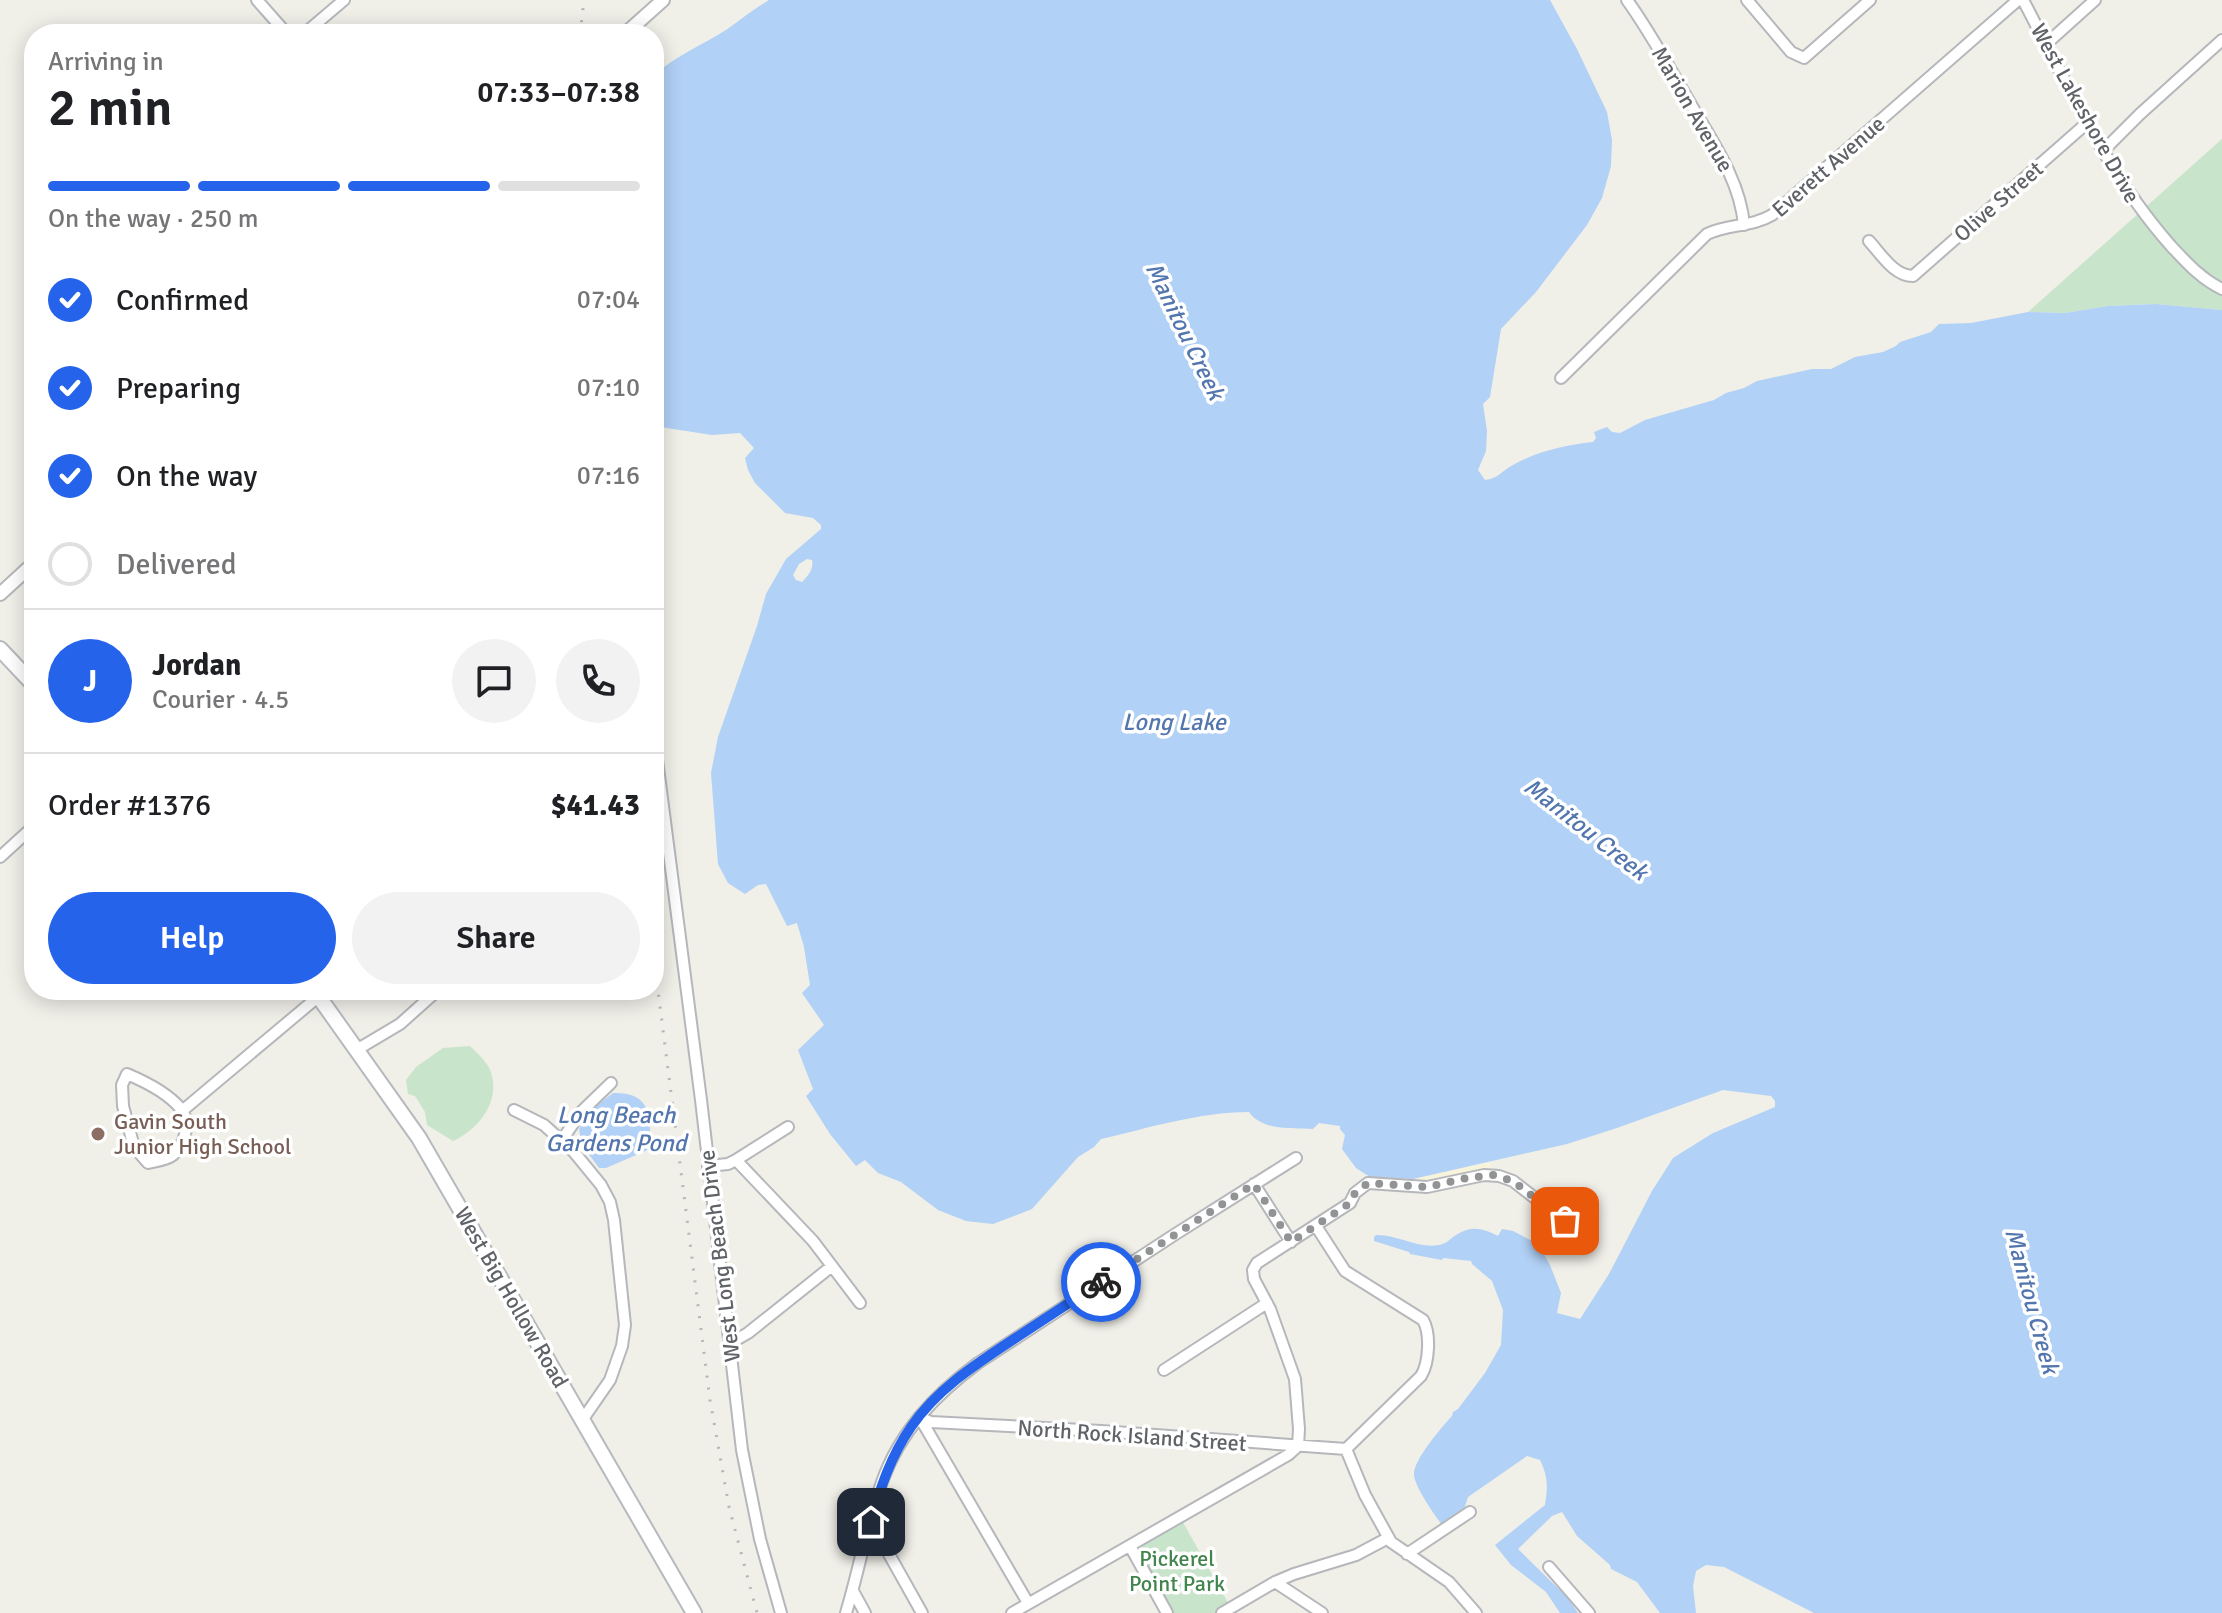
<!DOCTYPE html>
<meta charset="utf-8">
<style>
:root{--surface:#fff;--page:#f2f2f2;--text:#202124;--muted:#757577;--line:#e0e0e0;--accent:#2563eb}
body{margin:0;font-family:Signika,sans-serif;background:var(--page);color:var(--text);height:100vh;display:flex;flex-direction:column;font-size:30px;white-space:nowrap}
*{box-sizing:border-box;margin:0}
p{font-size:26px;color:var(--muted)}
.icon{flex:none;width:44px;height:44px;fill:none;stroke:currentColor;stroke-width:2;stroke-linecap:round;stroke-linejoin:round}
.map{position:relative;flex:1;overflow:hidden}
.sheet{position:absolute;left:24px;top:24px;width:640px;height:976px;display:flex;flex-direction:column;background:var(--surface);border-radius:32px;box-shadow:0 4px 20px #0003}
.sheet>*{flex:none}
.pin{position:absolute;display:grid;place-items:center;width:68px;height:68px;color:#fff;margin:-34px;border-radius:16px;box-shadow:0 4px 12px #0006}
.courier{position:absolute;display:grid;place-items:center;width:80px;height:80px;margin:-40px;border:6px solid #2563eb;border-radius:50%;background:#fff;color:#222;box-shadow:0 2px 10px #0007}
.summary em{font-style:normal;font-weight:600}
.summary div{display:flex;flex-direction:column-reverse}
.summary{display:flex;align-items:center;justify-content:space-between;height:136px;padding:0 24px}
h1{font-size:52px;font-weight:600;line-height:60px}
.bar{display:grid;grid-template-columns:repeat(4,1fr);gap:12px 8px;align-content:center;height:96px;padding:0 24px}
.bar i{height:10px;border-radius:6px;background:var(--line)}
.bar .active{background:var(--accent)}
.bar p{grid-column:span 4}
.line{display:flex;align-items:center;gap:20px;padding:0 24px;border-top:2px solid var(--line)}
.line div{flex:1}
.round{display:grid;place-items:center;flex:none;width:84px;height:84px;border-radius:42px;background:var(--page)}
ol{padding:0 24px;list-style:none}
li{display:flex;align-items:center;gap:24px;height:88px}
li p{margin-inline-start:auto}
li .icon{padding:8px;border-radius:50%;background:var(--accent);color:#fff;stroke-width:4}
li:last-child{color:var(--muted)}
li i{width:44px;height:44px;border:4px solid var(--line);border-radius:50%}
.cta{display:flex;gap:16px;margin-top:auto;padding:16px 24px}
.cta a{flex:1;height:92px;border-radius:48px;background:var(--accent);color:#fff;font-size:32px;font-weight:600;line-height:92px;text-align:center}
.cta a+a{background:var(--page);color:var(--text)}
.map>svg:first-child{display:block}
</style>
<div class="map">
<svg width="2222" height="1613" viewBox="0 0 2222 1613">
<rect width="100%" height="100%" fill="#f0efe8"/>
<path fill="#c8e4cb" d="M2222,139V310L2156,304L2108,306L2065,313L2028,312Z
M470,1046C479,1055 489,1063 492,1076C499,1104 477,1130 453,1141L427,1125L425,1112L415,1096L408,1094L406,1080L416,1067L443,1048Z
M1180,1517L1231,1608L1222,1613H1167L1130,1546Z"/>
<path fill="#f7f4dc" d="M1490,1162L1493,1175L1427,1187L1387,1179H1413Z"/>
<path fill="#b2d1f6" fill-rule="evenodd" d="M769,0H1550L1577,49L1607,112L1612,140L1611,166L1602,198L1587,225L1536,292L1501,329L1490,397L1483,404L1487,431L1486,451L1478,470L1485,480C1497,479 1502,471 1513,465C1538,451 1565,445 1593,442L1596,438L1594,432L1607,427L1612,432L1620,433L1645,420L1714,400L1726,393L1744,388L1757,381L1812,369H1831L1855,357L1883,352L1896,346L1900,342L1931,332L1939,324L1971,323L2028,312L2065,313L2108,306L2156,304L2222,310V1613H1814L1724,1567L1706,1565L1696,1571L1693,1586L1696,1613H1660L1637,1582L1611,1569L1610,1565L1577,1536L1562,1512L1552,1516L1518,1549L1568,1598L1578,1613H1560L1546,1592L1511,1565L1495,1545L1545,1505C1548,1487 1548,1476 1540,1460L1527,1456L1468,1497L1463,1513L1443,1526C1435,1516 1415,1487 1414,1475C1413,1460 1442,1427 1452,1416L1453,1412L1458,1409L1485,1373L1501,1345L1503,1310L1492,1281L1472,1264L1471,1261L1443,1258L1442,1260L1410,1254L1409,1252L1374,1241V1237L1376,1235C1397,1234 1417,1249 1439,1245C1446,1244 1450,1239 1456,1235C1471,1225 1483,1228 1498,1236L1502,1229L1513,1231L1538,1244L1550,1265L1561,1293L1557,1313L1580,1319L1609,1274L1652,1191L1673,1158L1713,1133L1775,1107V1101L1771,1096L1723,1090L1614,1129L1567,1144L1413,1179L1370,1177L1356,1168L1342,1149L1345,1135L1340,1129V1126L1319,1123L1313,1129C1293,1128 1262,1131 1249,1112C1199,1112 1149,1128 1101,1139L1094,1147L1078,1157L1032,1209L993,1224L966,1221L938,1210L901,1182L878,1173L865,1160L856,1166L830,1134L806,1096L813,1089L798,1050L824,1025L802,993L810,985L804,947L797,923L787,926L766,884L758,885L745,894L728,883L718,864L711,773L718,737L757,626L766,594L786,559L821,529V525L813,518L785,513L755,483L748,470L745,458L754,448L740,433L712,435L654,426V75C676,56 702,45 726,30C740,20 754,9 769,0ZM807,559L812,560C814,569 808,576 802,582L796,580L793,575L799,564Z
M613,1093C652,1092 651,1117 650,1149L606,1168H599L582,1145L579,1129L592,1109Z"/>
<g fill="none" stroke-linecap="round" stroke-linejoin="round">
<defs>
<path id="minor" d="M257,0L287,34
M1627,0C1650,32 1669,67 1689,101C1711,140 1740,179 1744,225
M1747,0L1791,52L1804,58L1870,0
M2023,0C2068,85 2107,174 2171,246C2187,263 2201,279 2222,289
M304,34L344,0
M2046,44L2095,0
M2103,151L2140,114L2222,40
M1869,241C1881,254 1894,276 1913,276L2087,123
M1561,378L1707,234C1728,224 1752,227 1772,215L2018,0
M656,752L701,1100L742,1450L760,1539L781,1613
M0,857L34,826
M358,1049L400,1024L438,990
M127,1074C146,1082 168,1093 181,1109C191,1122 185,1145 173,1155C167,1160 156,1161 148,1163L134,1147L123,1106L122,1085Z
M514,1110L544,1125L574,1152L601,1185L610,1202L614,1220L625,1325L622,1346L610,1380L583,1419
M182,1111L319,996
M562,1140L581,1112L611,1083
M736,1160L813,1241L860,1303
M708,1166L728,1164L736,1160L788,1127
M1254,1184L1291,1242
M1316,1226L1345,1271L1423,1320C1431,1334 1429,1363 1421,1376L1346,1449
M729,1344L748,1333L832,1266
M1164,1370L1267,1303
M919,1417L931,1422L1101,1431L1346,1449
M920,1418L1028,1603
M1346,1449L1365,1495L1391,1542L1449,1582L1476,1613
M871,1522L922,1613
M1130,1546L1167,1613
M1407,1554L1470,1512
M1549,1567L1589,1613
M1275,1582L1322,1613
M853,1591L865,1613
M846,1613C859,1570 867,1524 882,1482C900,1431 936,1394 978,1363L1174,1235L1296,1158
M1012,1613L1288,1455L1298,1446L1299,1429L1295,1379L1270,1309L1254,1279L1253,1270L1257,1263L1350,1203L1355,1193L1368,1183L1427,1187L1484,1175L1499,1176L1513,1181L1580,1233
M1222,1613L1275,1582L1294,1574L1356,1555L1388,1538"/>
<path id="tertiary" d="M625,34L663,0
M0,594L34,563"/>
<path id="secondary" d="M0,649L34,685
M314,990L419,1138L694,1613"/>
</defs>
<use href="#minor" stroke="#b5b7bb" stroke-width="14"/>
<use href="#tertiary" stroke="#b5b7bb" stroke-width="16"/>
<use href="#secondary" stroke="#b6b9bd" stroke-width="18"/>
<use href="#minor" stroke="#fff" stroke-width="10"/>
<use href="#tertiary" stroke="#fff" stroke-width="12"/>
<use href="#secondary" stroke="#fff" stroke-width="14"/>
<path stroke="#b5b6b6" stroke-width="3" stroke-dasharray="2 10" stroke-linecap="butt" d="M580,34L584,0
M654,959L710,1400L729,1507L757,1613"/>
</g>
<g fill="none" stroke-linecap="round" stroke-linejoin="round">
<path stroke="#929394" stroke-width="8" stroke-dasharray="0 14.4" d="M1101,1282L1254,1184L1291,1242L1350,1203L1355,1193L1368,1183L1427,1187L1467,1178L1493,1175L1513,1181L1565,1221"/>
<path stroke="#2563eb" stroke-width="10" d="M871,1522C880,1488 891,1456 911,1427C937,1389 976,1364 1014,1339C1043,1320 1072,1301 1101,1282"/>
</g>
<circle fill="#8d6e63" stroke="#fff" stroke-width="3" cx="98" cy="1134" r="8"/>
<g text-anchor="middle" stroke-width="7" stroke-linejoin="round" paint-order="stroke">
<g font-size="22" fill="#5f6266" stroke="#fff">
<text transform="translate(1693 109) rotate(60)" y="8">Marion Avenue</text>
<text transform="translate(2086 113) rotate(61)" y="8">West Lakeshore Drive</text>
<text transform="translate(1828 166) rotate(-41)" y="8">Everett Avenue</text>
<text transform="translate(1998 201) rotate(-41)" y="8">Olive Street</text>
<text transform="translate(719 1256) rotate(-97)" y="8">West Long Beach Drive</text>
<text transform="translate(512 1297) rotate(60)" y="8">West Big Hollow Road</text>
<text transform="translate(1132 1435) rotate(4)" y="8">North Rock Island Street</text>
</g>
<g font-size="22" fill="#785e54" stroke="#fff" text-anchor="start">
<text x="114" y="1129">Gavin South<tspan x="114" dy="25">Junior High School</tspan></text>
</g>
<g font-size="22" fill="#41844c" stroke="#fff">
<text x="1177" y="1566">Pickerel<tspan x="1177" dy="25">Point Park</tspan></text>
</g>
<g font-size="24" font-style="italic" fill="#5476af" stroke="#fff">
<text transform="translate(1185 331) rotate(64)" y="8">Manitou Creek</text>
<text x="1174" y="730">Long Lake</text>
<text transform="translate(1586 829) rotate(38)" y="8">Manitou Creek</text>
<text x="616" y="1123">Long Beach<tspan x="616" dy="28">Gardens Pond</tspan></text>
<text transform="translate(2032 1301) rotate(75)" y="8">Manitou Creek</text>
</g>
</g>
</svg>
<div class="pin" style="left:1565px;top:1221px;background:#ea580c"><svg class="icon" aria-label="bag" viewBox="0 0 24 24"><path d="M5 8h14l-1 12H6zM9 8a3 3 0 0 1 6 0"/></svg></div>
<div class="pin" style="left:871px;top:1522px;background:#1f2937"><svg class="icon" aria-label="home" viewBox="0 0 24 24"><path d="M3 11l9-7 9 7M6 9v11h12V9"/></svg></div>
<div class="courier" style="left:1101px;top:1282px"><svg class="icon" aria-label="bike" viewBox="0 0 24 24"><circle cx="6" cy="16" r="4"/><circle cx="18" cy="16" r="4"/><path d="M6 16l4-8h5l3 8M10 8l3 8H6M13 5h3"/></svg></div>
<section class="sheet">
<div class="summary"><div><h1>2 min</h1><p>Arriving in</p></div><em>07:33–07:38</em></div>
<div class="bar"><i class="active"></i><i class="active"></i><i class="active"></i><i></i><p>On the way · 250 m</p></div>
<ol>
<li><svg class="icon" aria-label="check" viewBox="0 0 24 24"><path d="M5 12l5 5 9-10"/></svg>Confirmed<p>07:04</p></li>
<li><svg class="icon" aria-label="check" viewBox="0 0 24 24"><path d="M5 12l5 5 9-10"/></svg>Preparing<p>07:10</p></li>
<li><svg class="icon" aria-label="check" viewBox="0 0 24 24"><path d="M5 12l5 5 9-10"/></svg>On the way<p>07:16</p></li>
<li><i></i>Delivered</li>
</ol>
<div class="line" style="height:144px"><b class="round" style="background:var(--accent);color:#fff">J</b><div><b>Jordan</b><p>Courier · 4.5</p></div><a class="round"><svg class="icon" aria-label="chat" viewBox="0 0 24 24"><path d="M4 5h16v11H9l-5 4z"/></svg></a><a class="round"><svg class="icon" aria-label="phone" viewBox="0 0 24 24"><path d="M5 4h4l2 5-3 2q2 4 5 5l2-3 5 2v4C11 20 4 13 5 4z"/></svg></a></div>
<div class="line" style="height:104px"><div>Order #1376</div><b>$41.43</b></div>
<div class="cta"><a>Help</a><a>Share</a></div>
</section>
</div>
